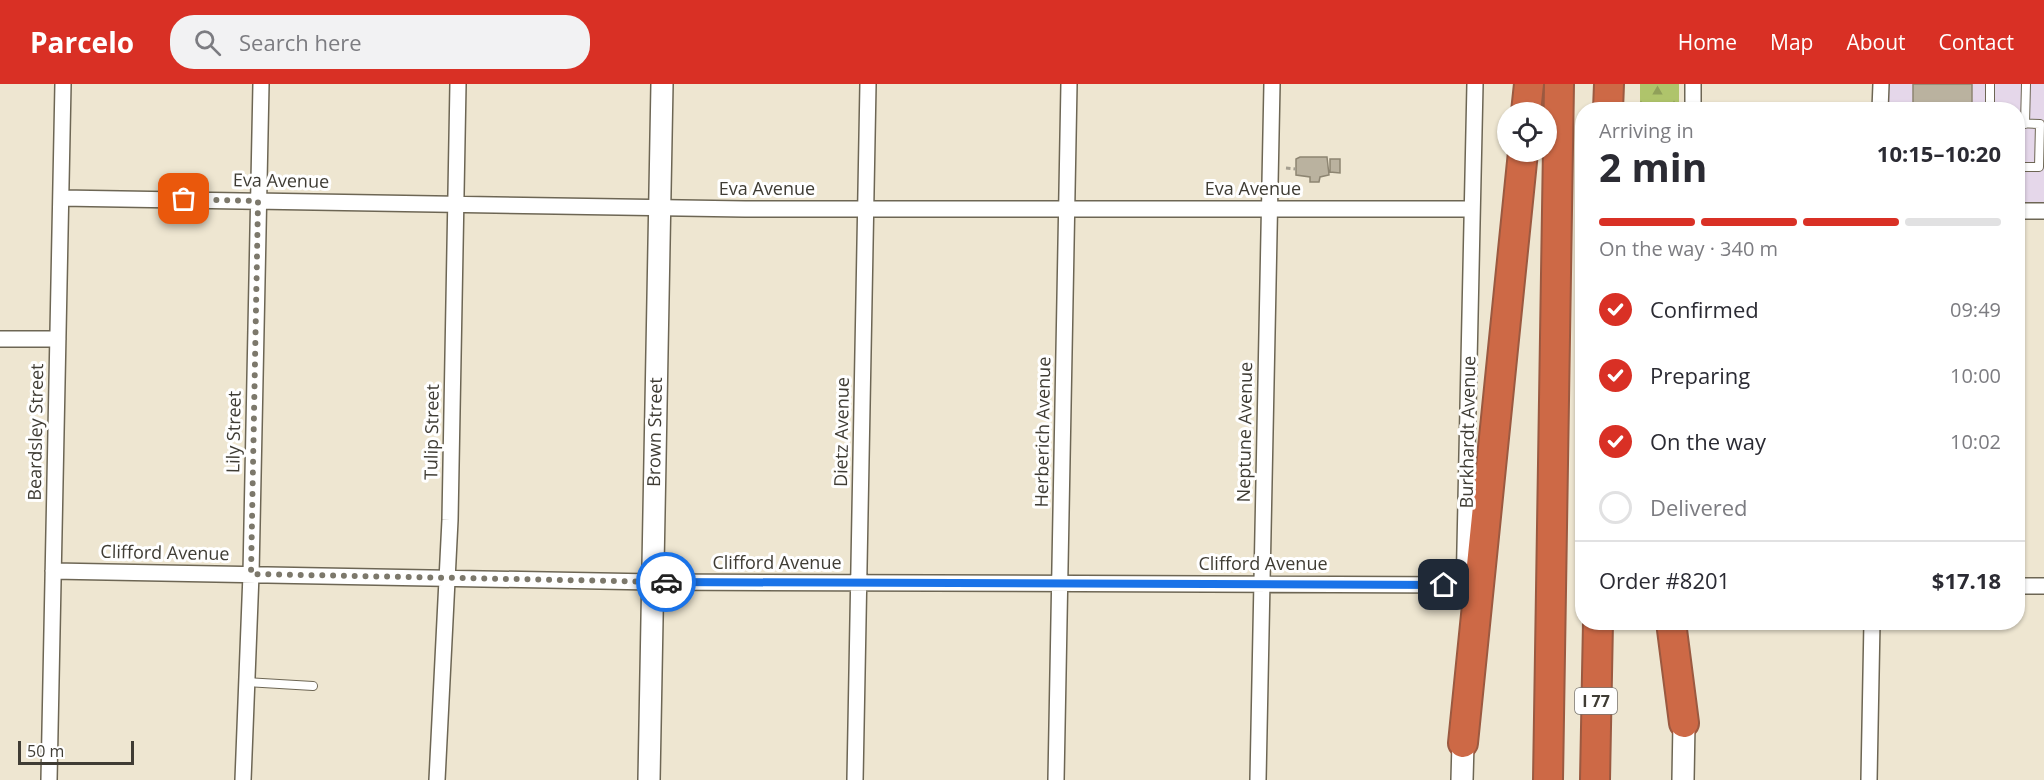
<!DOCTYPE html>
<meta charset="utf-8">
<style>
:root{--surface:#fff;--page:#f2f2f3;--text:#2b2b33;--muted:#7c7c81;--line:#e1e1e2;--accent:#d93025}
body{margin:0;font-family:"Open Sans",sans-serif;background:var(--page);color:var(--text);height:100vh;display:flex;flex-direction:column;font-size:22px;white-space:nowrap}
*{box-sizing:border-box;margin:0}
p{font-size:20px;color:var(--muted)}
.icon{flex:none;width:33px;height:33px;fill:none;stroke:currentColor;stroke-width:2;stroke-linecap:round;stroke-linejoin:round}
.map{position:relative;flex:1;overflow:hidden}
.details{position:absolute;left:1575px;top:18px;width:450px;height:528px;display:flex;flex-direction:column;background:var(--surface);border-radius:24px;box-shadow:0 2px 4px #0004}
.details>*{flex:none}
.controls{position:absolute;left:1497px;top:18px;display:grid;gap:12px}
.controls a{display:grid;place-items:center;width:60px;height:60px;border-radius:50%;background:var(--surface);box-shadow:0 2px 4px #0004;font-size:30px}
.scale{position:absolute;left:18px;bottom:15px;width:116px;box-sizing:border-box;padding-left:6px;border:3px solid #3f3c34;border-top:0;font-size:16px;line-height:21px;white-space:nowrap;color:#3f3c34;-webkit-text-stroke:4px #fff;paint-order:stroke}
.pin{position:absolute;display:grid;place-items:center;width:51px;height:51px;color:#fff;margin:-26px;border-radius:12px;box-shadow:0 3px 9px #0006}
.courier{position:absolute;display:grid;place-items:center;width:60px;height:60px;margin:-30px;border:4px solid #1a73e8;border-radius:50%;background:#fff;color:#222;box-shadow:0 2px 8px #0007}
.headline em{font-style:normal;font-weight:700}
.headline div{display:flex;flex-direction:column-reverse}
.headline{display:flex;align-items:center;justify-content:space-between;height:102px;padding:0 24px}
h1{font-size:39px;font-weight:700;line-height:45px}
.bar{display:grid;grid-template-columns:repeat(4,1fr);gap:9px 6px;align-content:center;height:72px;padding:0 24px}
.bar i{height:8px;border-radius:4px;background:var(--line)}
.bar .on{background:var(--accent)}
.bar p{grid-column:span 4}
.line{display:flex;align-items:center;gap:15px;padding:0 24px;border-top:2px solid var(--line)}
.line div{flex:1}
ol{padding:0 24px;list-style:none}
li{display:flex;align-items:center;gap:18px;height:66px}
li p{margin-inline-start:auto}
li .icon{padding:6px;border-radius:50%;background:var(--accent);color:#fff;stroke-width:4}
li:last-child{color:var(--muted)}
li i{width:33px;height:33px;border:3px solid var(--line);border-radius:50%}
header{display:flex;align-items:center;gap:36px;box-sizing:border-box;height:84px;padding:0 30px;background:var(--accent);color:#fff}
header strong{font-size:28px}
nav{display:flex;gap:33px;margin-inline-start:auto;font-size:21px}
.search{width:420px;height:54px;background:var(--page);display:flex;align-items:center;gap:15px;box-sizing:border-box;padding:0 21px;border-radius:24px;color:var(--muted);font-size:22px}
.map>svg:first-child{display:block}
</style>
<header>
<strong>Parcelo</strong>
<div class="search"><svg class="icon" aria-label="search" viewBox="0 0 24 24"><circle cx="10" cy="10" r="6"/><path d="M15 15l6 6"/></svg>Search here</div>
<nav><a>Home</a><a>Map</a><a>About</a><a>Contact</a></nav>
</header>
<div class="map">
<svg width="2044" height="696" viewBox="0 0 2044 696">
<defs>
<pattern id="forest-firs" width="22" height="20" patternUnits="userSpaceOnUse" patternTransform="scale(1.5)"><rect width="22" height="20" fill="#afc46b"/><path d="M5 1l3.5 6h-7zM16 11l3.5 6h-7z" fill="#90a059"/></pattern>
</defs>
<rect width="100%" height="100%" fill="#eee6d1"/>
<path fill="#e5d7ea" d="M1881,0H2044V127H2018V26L1880,25Z"/>
<path fill="url(#forest-firs)" d="M1640,0H1679V25H1640Z"/>
<path fill="#bab29f" stroke="#8d8572" stroke-width="1.5" d="M1913,0H1972V19H1913Z
M1300,73H1327L1329,91L1320,93L1319,98H1310V93L1296,91V75Z
M1330,75H1340V89L1330,88Z"/>
<g fill="none" stroke-linecap="round" stroke-linejoin="round">
<defs>
<path id="lane" d="M1990,26V0
M2018,39L2040,40L2039,83H2018
M2025,40L2026,0
M246,598L313,602"/>
<path id="street" d="M1693,26V0
M1880,26L1881,0
M61,114L745,125H1472
M2018,127H2044
M0,255H58
M53,487L653,498L1464,501
M2018,502H2044
M1464,510L1475,0
M49,696L63,0
M243,696L251,490L261,0
M437,696L450,436L458,0
M855,696L868,0
M1056,696L1069,0
M1258,696L1272,0
M1869,696L1872,538"/>
<path id="secondary" d="M649,696L662,0
M1462,696L1463,659
M1683,696L1684,639"/>
<path id="highway" d="M1608,26L1609,0
M1526,28L1529,0
M1671,538L1684,639
M1463,659L1523,68
M1548,696L1559,0
M1595,696L1598,538"/>
</defs>
<use href="#lane" stroke="#6d6654" stroke-width="10"/>
<use href="#street" stroke="#6d6654" stroke-width="18"/>
<use href="#secondary" stroke="#6d6654" stroke-width="24"/>
<use href="#highway" stroke="#9b5940" stroke-width="32"/>
<path stroke="#a49e8f" stroke-width="3" stroke-dasharray="4.5 3" stroke-linecap="butt" d="M1286,84L1296,85"/>
<use href="#lane" stroke="#fff" stroke-width="8"/>
<use href="#street" stroke="#fff" stroke-width="15"/>
<use href="#secondary" stroke="#fff" stroke-width="21"/>
<use href="#highway" stroke="#cd6946" stroke-width="28"/>
</g>
<g fill="none" stroke-linecap="round" stroke-linejoin="round">
<path stroke="#7c786b" stroke-width="6" stroke-dasharray="0 10.8" d="M184,115L258,117L251,490L666,498"/>
<path stroke="#1a73e8" stroke-width="8" d="M666,498L1444,501"/>
</g>
<g text-anchor="middle" stroke-width="6" stroke-linejoin="round" paint-order="stroke">
<rect fill="#fff" stroke="#797671" stroke-width="1.5" x="1575" y="604" width="42" height="26" rx="4.5"/>
<g font-size="16" font-weight="bold" fill="#3f3c34">
<text x="1596" y="623">I 77</text>
</g>
<g font-size="18" fill="#3f3c34" stroke="#fff">
<text transform="translate(281 97) rotate(1)" y="6">Eva Avenue</text>
<text x="767" y="111">Eva Avenue</text>
<text x="1253" y="111">Eva Avenue</text>
<text transform="translate(36 348) rotate(-89)" y="6">Beardsley Street</text>
<text transform="translate(234 348) rotate(-89)" y="6">Lily Street</text>
<text transform="translate(432 348) rotate(-89)" y="6">Tulip Street</text>
<text transform="translate(655 348) rotate(-89)" y="6">Brown Street</text>
<text transform="translate(842 348) rotate(-89)" y="6">Dietz Avenue</text>
<text transform="translate(1043 348) rotate(-89)" y="6">Herberich Avenue</text>
<text transform="translate(1245 348) rotate(-89)" y="6">Neptune Avenue</text>
<text transform="translate(1468 348) rotate(-89)" y="6">Burkhardt Avenue</text>
<text transform="translate(165 469) rotate(1)" y="6">Clifford Avenue</text>
<text x="777" y="485">Clifford Avenue</text>
<text x="1263" y="486">Clifford Avenue</text>
</g>
</g>
</svg>
<div class="controls">
<a><svg class="icon" aria-label="locate" viewBox="0 0 24 24"><circle cx="12" cy="12" r="6"/><path d="M12 2v4M12 18v4M2 12h4M18 12h4"/></svg></a>
</div>
<div class="scale">50 m</div>
<div class="pin" style="left:184px;top:115px;background:#ea580c"><svg class="icon" aria-label="bag" viewBox="0 0 24 24"><path d="M5 8h14l-1 12H6zM9 8a3 3 0 0 1 6 0"/></svg></div>
<div class="pin" style="left:1444px;top:501px;background:#1f2937"><svg class="icon" aria-label="home" viewBox="0 0 24 24"><path d="M3 11l9-7 9 7M6 9v11h12V9"/></svg></div>
<div class="courier" style="left:666px;top:498px"><svg class="icon" aria-label="car" viewBox="0 0 24 24"><path d="M5 17H2v-5l4-1 3-4h7l3 4 3 1v5h-3M9 17h6M6 11h13"/><circle cx="7" cy="17" r="2"/><circle cx="17" cy="17" r="2"/></svg></div>
<section class="details">
<div class="headline"><div><h1>2 min</h1><p>Arriving in</p></div><em>10:15–10:20</em></div>
<div class="bar"><i class="on"></i><i class="on"></i><i class="on"></i><i></i><p>On the way · 340 m</p></div>
<ol>
<li><svg class="icon" aria-label="check" viewBox="0 0 24 24"><path d="M5 12l5 5 9-10"/></svg>Confirmed<p>09:49</p></li>
<li><svg class="icon" aria-label="check" viewBox="0 0 24 24"><path d="M5 12l5 5 9-10"/></svg>Preparing<p>10:00</p></li>
<li><svg class="icon" aria-label="check" viewBox="0 0 24 24"><path d="M5 12l5 5 9-10"/></svg>On the way<p>10:02</p></li>
<li><i></i>Delivered</li>
</ol>
<div class="line" style="height:78px"><div>Order #8201</div><b>$17.18</b></div>
</section>
</div>
